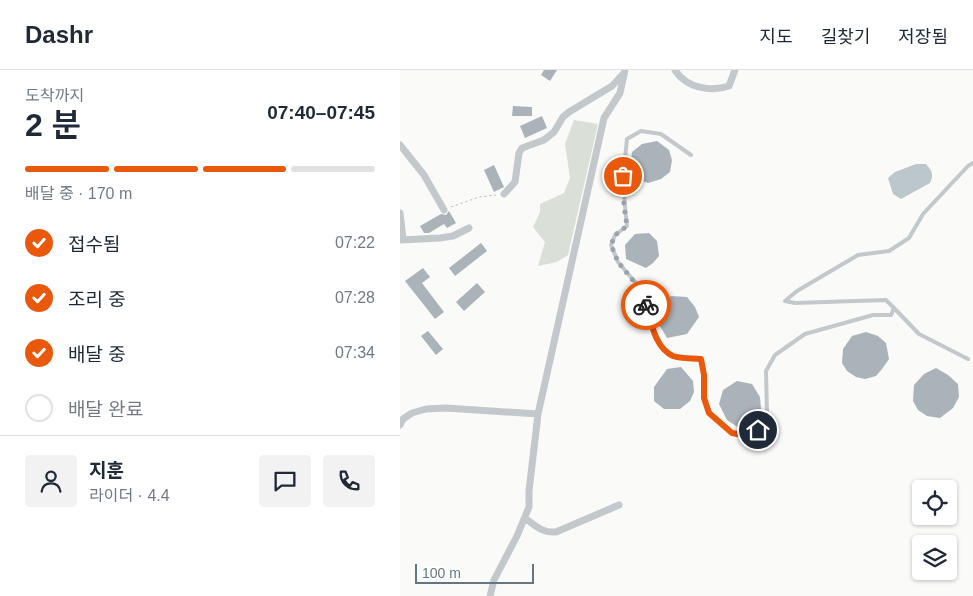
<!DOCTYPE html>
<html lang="ko">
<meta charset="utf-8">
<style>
:root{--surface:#fff;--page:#f2f2f3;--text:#1f2937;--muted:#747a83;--line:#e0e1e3;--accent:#ea580c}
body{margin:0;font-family:Helvetica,"Noto Sans KR",sans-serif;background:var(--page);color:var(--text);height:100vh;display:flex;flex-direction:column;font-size:19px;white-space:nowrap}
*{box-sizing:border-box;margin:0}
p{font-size:16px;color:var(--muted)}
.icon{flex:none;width:28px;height:28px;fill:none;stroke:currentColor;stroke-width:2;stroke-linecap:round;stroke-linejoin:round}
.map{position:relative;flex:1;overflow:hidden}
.side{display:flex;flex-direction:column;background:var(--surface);width:400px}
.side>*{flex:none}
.controls{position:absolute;left:512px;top:410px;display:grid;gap:10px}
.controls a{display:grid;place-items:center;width:45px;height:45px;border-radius:5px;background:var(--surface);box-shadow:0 1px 4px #0004;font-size:25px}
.scale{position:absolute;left:15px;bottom:12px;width:119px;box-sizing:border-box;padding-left:5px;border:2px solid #657683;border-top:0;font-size:14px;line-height:18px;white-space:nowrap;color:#657683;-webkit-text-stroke:4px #fff;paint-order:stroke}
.pin{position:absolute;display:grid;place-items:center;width:42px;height:42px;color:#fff;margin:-21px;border:2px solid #fff;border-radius:50%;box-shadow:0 1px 5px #0007}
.courier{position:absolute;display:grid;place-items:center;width:50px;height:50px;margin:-25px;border:4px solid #ea580c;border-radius:50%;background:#fff;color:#222;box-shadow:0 1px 6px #0007}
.summary em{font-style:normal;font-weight:600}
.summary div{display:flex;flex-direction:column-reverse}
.summary{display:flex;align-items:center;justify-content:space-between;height:85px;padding:0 25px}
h1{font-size:32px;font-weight:600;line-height:38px}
.bar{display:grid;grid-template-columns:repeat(4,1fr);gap:8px 5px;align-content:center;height:60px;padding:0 25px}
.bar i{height:6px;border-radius:4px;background:var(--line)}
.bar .on{background:var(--accent)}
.bar p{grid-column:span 4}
.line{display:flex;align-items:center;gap:12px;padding:0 25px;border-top:1px solid var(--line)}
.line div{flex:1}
.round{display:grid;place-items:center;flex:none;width:52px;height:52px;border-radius:5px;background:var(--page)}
ol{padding:0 25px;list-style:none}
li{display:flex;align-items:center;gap:15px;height:55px}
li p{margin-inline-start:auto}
li .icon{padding:5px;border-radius:50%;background:var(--accent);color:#fff;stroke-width:4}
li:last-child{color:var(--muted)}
li i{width:28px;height:28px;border:2px solid var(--line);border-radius:50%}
header{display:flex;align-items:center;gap:30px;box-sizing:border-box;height:70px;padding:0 25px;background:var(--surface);border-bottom:1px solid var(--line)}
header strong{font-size:24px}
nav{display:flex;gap:28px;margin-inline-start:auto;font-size:18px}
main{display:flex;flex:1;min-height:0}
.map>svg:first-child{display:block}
</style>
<header>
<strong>Dashr</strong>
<nav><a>지도</a><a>길찾기</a><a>저장됨</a></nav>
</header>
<main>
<section class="side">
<div class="summary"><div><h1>2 분</h1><p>도착까지</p></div><em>07:40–07:45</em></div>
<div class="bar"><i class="on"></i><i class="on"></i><i class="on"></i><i></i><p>배달 중 · 170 m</p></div>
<ol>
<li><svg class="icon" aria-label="check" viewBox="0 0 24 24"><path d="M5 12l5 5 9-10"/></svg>접수됨<p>07:22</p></li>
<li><svg class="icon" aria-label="check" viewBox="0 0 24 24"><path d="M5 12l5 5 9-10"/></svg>조리 중<p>07:28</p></li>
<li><svg class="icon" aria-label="check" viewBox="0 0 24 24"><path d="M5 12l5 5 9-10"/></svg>배달 중<p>07:34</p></li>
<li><i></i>배달 완료</li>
</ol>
<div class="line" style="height:90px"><a class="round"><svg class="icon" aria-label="person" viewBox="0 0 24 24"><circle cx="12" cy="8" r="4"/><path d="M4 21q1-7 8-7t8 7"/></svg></a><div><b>지훈</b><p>라이더 · 4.4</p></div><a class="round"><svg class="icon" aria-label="chat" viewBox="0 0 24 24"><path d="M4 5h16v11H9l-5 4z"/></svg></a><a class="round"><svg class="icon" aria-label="phone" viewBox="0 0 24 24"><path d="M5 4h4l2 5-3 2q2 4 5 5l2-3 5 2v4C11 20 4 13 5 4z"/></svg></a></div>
</section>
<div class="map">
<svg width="573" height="526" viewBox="0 0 573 526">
<rect width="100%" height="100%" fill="#fafaf8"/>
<path fill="#dadfd7" d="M174,50L198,54L168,185L157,192L138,196L145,172L133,157L140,142V134L164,123L170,108L165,74Z"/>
<path fill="#bbc7cb" d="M516,94H526C532,101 534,104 530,113L501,129L493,124L488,108L495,102Z"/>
<path fill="#aab3b9" d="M144,0H157L150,11L141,5Z
M113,36L132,37V46H112Z
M142,46L147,58L125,68L120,56Z
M257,71L269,80L272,90L270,102L261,109L248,113L237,109L230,98L232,82L242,74Z
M94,95L104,117L94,122L84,100Z
M49,141L56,153L47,158L44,154L29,163H24L20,156L41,144L46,145Z
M249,163L257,171L259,186L253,193L246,198L226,189L225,175L235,164Z
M81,173L87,181L55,206L49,198Z
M23,198L30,207L22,213L44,242L35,249L5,211Z
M77,213L85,222L64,241L56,232Z
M271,226L287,227L295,237L299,247L287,264L267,268L260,256L254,240Z
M28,261L43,279L36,285L21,266Z
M466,262L478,266L486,273L489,289L482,299L476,306L465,309L456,307L447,301L442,293L443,279L452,266Z
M281,297L293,311L294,322L290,331L280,339H264L254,331V317L267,299Z
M536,298L548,305L558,314L559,327L553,338L540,348L527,346L518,340L513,331L514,315L524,304Z
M337,311L352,314L360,327L361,339L351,350L339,358L327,350L319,334L323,320Z"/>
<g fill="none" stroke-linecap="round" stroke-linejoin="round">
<path stroke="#bbbfc2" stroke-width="1" stroke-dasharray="2.5 2.5" stroke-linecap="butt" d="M51,137L79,127L96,125"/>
<path stroke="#c3c8cc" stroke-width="4" d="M291,85L261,64L241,61L227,69C223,98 223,127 227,156L215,165L211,175L218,192L241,219L253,259L262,277L274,286L301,289L304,305V328L309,343L332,363L348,366L358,360L367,344L366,301L375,285L405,264L473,245H491L494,238L486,230L395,233L385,231L397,221L458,185L489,181L509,168L523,144L568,96L573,93
M494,238L519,264L568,289"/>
<path stroke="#c3c8cc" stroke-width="7" d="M275,0C277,3 280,7 283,9C294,19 315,21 329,16L335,0
M0,75L24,105L44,140
M104,124L115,112L119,83L122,78L144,70L154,62L163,47L169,42L212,16L223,4
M0,143L3,169
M0,170L40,168L53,166L69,158
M0,355L3,349L12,343L26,339L46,338L138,344
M125,448C136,456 142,463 156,462L219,435
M90,526L94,510L117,466L129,437V421L138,344L204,48L220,23L225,0"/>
</g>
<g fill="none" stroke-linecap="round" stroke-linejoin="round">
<path stroke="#99a4ac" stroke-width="5" stroke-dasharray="0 9" d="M223,106L224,136L227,156L215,165L211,175L218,192L240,219L246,235"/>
<path stroke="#ea580c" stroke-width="6" d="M246,235C251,252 255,278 273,286C281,289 293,288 301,289L304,305V328L309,343L332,363L348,366L358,360"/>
</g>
</svg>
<div class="controls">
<a><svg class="icon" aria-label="locate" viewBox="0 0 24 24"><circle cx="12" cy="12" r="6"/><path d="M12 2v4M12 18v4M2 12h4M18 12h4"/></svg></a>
<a><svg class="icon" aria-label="layers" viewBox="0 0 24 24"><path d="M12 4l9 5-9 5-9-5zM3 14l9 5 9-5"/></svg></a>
</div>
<div class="scale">100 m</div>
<div class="pin" style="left:223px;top:106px;background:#ea580c"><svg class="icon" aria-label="bag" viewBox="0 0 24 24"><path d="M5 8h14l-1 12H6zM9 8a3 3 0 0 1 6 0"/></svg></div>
<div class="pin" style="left:358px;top:360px;background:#1f2937"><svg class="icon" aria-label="home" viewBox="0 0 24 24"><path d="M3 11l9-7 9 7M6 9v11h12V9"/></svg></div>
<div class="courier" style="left:246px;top:235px"><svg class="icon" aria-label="bike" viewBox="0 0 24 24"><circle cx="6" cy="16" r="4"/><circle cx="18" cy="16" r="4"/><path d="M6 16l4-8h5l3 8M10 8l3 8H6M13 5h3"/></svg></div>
</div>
</main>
